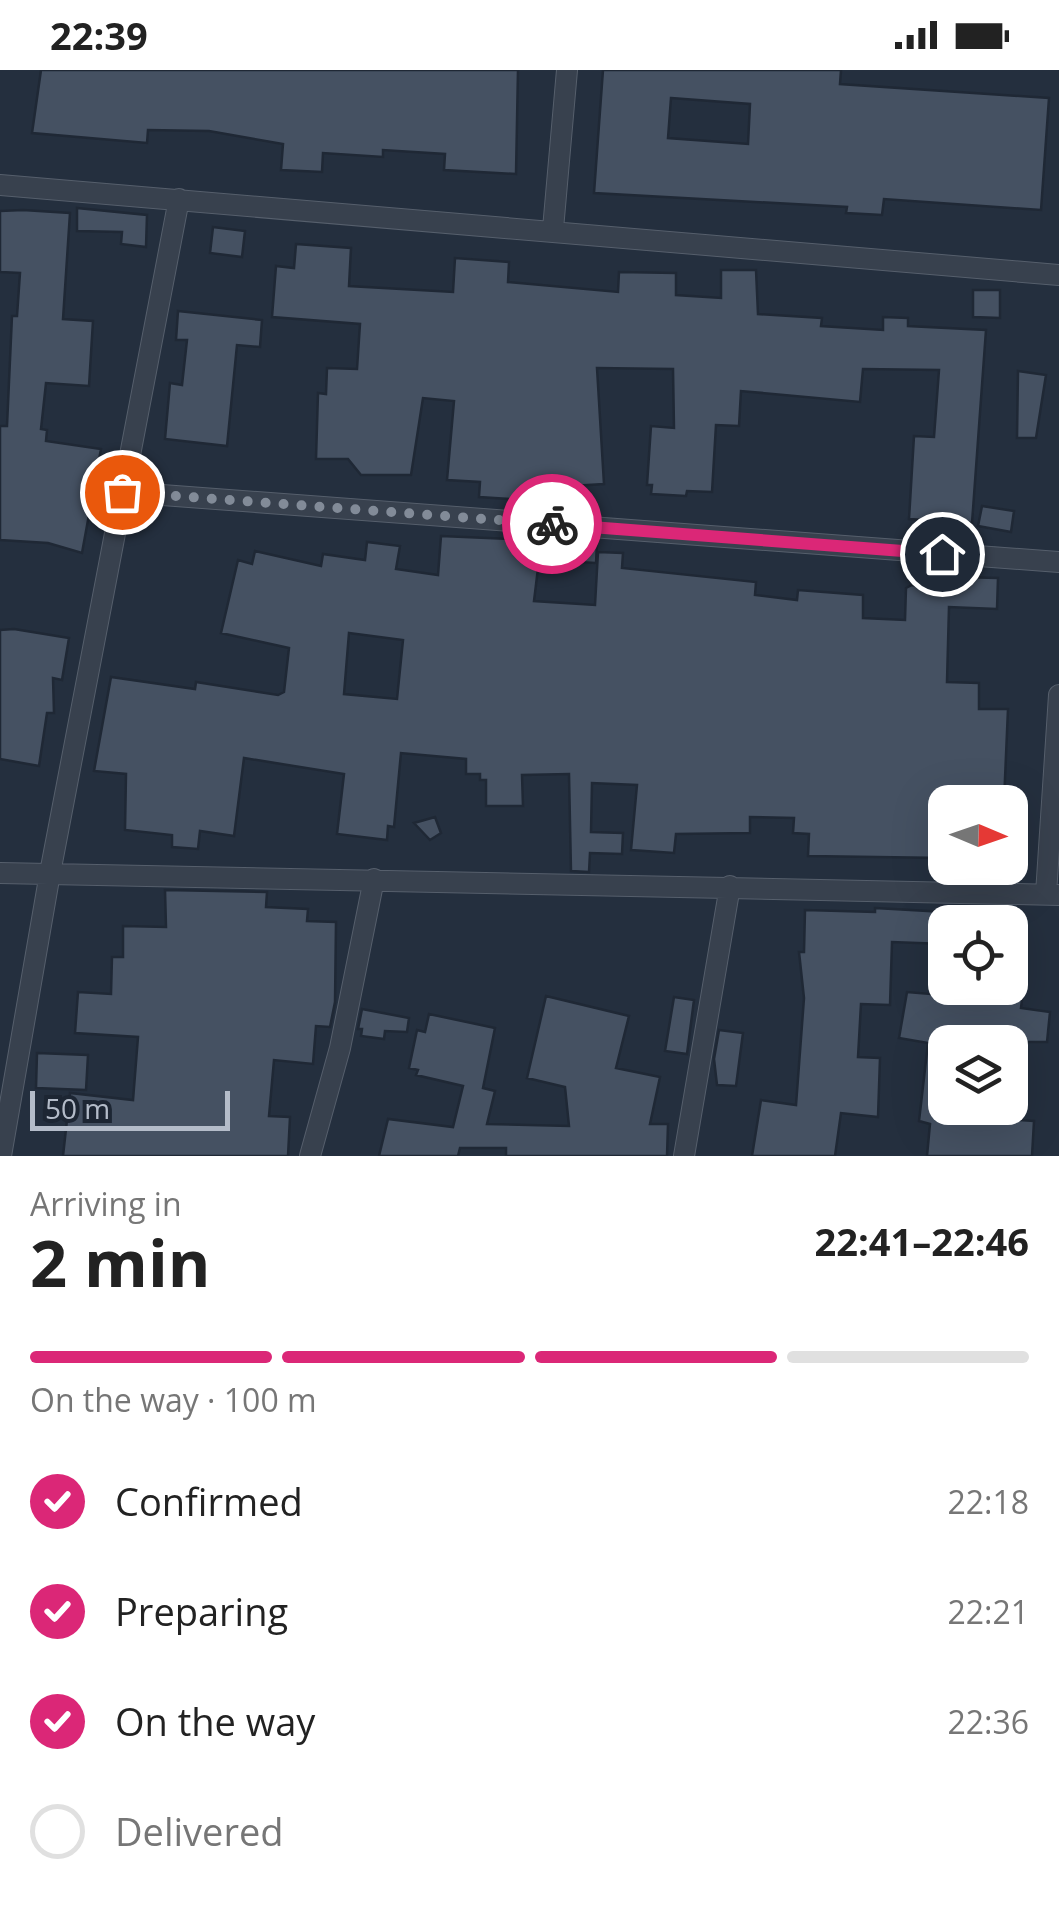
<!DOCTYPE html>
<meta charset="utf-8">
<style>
:root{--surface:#fff;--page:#f6f6f6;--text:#222;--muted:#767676;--line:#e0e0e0;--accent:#db2777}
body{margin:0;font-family:"Open Sans",sans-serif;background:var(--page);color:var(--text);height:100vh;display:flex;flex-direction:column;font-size:38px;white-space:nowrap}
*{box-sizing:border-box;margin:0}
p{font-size:32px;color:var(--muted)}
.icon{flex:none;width:55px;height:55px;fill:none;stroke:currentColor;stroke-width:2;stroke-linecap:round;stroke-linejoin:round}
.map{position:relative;height:1086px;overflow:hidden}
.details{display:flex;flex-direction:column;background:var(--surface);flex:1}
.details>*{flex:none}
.needle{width:65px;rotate:92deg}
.controls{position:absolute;left:928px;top:715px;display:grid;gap:20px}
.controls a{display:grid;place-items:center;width:100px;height:100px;border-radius:20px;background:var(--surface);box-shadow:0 10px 40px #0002;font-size:50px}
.scale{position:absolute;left:30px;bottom:25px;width:200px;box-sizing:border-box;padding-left:10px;border:5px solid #b4bcc9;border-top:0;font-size:28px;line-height:35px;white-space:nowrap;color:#b4bcc9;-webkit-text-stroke:8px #1d2633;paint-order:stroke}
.pin{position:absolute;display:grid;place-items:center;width:85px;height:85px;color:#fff;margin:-42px;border:5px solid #fff;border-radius:50%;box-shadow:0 2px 10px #0007}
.courier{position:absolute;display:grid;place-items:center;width:100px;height:100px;margin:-50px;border:8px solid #db2777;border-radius:50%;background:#fff;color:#222;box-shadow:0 2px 12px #0007}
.summary em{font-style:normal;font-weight:700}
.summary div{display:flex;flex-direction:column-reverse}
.summary{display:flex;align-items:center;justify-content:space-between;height:170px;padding:0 30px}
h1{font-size:65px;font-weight:700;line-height:75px}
.bar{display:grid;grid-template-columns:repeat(4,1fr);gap:15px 10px;align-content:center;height:120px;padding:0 30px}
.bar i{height:12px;border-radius:8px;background:var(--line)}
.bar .selected{background:var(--accent)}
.bar p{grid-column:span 4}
ol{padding:0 30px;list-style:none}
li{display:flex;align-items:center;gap:30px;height:110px}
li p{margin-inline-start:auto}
li .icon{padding:10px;border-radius:50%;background:var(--accent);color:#fff;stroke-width:4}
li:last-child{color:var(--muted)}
li i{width:55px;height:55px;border:5px solid var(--line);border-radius:50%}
.status{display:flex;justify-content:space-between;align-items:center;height:70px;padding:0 50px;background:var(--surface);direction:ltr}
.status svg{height:28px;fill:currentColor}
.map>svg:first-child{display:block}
</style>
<div class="status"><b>22:39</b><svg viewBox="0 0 49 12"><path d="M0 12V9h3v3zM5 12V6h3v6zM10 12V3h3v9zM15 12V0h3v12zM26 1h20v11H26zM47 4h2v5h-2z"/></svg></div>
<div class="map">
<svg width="1059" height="1086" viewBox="0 0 1059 1086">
<rect width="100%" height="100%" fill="#242f3e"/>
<path fill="#455162" stroke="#1f2835" stroke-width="2.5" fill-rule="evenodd" d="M41,0H518L516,104L444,100L445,84L383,80V87L323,83L322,102L281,100L283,74L209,61L148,60L147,73L32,63Z
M603,0H841L840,14L1049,28L1041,140L884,129L882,145L846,143L847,137L594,123ZM671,28L750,34L748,74L668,68Z
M77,138L147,145L146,177L121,174L122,162L77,161Z
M23,140L70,143L63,249L93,251L89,316L46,313L41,359L47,360L46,371L101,379L82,483L48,473L0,470V356H7L12,246H17L20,203L0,202V141Z
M213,157L245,161L242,187L210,183Z
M296,174L351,178L349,216L453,222L455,188L509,192L508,212L618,222L619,202L676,203V225L721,228V200H756L758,244L822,248L821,256L883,260V247L908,248V256L986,260L972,453L909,449L914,366L934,367L939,300L863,299L860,332L741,321L739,356L716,355L712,422L687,421L686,426L651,424L652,415H647L651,356L674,358L673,299L597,298L604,414L540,418L539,431L479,427L480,412L447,410L454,331L423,328L411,405H361L348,389H316L318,323L326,324L327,298L357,299L360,254L272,247L276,196L294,198Z
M973,220H1000V248L973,247Z
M178,241L262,250L260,277L237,275L227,376L165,369L170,313L182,315L187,270H176Z
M1018,301L1046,305L1036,368H1017Z
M982,436L1014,441L1011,462L978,456Z
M441,466L597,473L596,493L539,490L534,531L595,535L598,482L623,483L622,498L756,512L755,525L797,530L798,520L863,525V548L905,550L906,518L912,515L957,516V507L998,508L997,539L949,537L947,612L979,613V639H1008L1004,732H945V788L808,786L809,764L793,763L794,748L750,747V763L676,764L674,783L631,780L637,715L592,713L591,762L623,763L622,784L590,783L589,802L571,801L569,704L522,705L523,736H486V710H480V704H466V689L401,683L394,757L388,756L387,770L337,764L344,704L244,688L234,766L200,761L198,779L172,777V765L125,760L126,704L94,701L111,607L195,619L196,612L278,625L284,622L289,578L221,563L238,490L252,494L255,481L321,496L323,484L365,490L367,472L400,476L396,499L438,505ZM349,563L403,570L397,629L344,624Z
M14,559L69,568L62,610L53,608L54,643H47L39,696L0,689V560Z
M435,747L441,763L430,770L414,753Z
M165,820L267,822L266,837L308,839L307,851L336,852L335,932L330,957L316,956L313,994L274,990L269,1046L290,1047L288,1086H63L70,1023L133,1030L138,967L75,963L78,922L111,924L112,887H123V856L166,857Z
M875,838L945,842V874L892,872L890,935L861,934L858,987L880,988L878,1047L841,1043L835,1086H752L761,1030L796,1035L804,928L799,882H804L805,840L875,842Z
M931,918L1010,922L1009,928L1022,930L1021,938L1050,942L1047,972H945V1038H1007L1006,1049L1034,1051L1032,1086H927L930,1054L919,1051L928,973L899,968L907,922L930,924Z
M546,926L629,946L616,998L660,1007L650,1054H668L667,1086H506V1078H460L458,1086H379L388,1049L453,1057L463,1016L416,1005L418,1000L409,998L417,960L425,962L429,944L495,958L483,1018L495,1021L487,1054L569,1056L565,1017L527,1008Z
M674,927L694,930L687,984L665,981Z
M362,939L409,948L407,962L385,961L384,969L361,966L362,959H358Z
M719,960L743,963L736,1016L717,1015L714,989Z
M37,983L88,985L86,1020L36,1018Z"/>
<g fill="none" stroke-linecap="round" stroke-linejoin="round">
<defs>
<path id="street" d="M0,115L1059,205
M553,159L567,0
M122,422L1059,492
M0,803L1059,825
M1046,824L1059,625
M1,1086L50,803L179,129
M310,1086L340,978L374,809
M684,1086L730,816"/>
</defs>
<use href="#street" stroke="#565f6c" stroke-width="22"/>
<use href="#street" stroke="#38414e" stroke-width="20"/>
</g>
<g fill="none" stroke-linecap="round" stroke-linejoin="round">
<path stroke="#828b98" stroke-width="10" stroke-dasharray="0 18" d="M122,422L552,454"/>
<path stroke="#db2777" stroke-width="12" d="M552,454L942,484"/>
</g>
</svg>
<div class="controls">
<a><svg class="needle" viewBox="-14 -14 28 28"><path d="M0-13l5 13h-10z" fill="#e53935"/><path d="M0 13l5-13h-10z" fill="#767676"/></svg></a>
<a><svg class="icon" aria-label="locate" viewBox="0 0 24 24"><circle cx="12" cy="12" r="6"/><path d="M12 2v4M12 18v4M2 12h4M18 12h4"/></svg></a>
<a><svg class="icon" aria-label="layers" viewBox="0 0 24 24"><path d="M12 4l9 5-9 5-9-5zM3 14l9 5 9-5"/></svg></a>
</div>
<div class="scale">50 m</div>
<div class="pin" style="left:122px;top:422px;background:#ea580c"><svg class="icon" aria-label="bag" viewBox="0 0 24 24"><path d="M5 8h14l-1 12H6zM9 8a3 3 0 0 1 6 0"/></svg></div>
<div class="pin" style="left:942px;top:484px;background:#1f2937"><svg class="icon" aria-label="home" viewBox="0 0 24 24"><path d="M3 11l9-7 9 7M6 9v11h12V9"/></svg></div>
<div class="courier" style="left:552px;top:454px"><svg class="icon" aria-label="bike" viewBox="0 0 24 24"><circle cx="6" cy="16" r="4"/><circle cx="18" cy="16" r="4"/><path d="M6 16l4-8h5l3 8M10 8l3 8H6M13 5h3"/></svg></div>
</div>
<section class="details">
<div class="summary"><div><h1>2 min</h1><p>Arriving in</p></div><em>22:41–22:46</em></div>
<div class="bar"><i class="selected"></i><i class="selected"></i><i class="selected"></i><i></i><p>On the way · 100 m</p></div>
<ol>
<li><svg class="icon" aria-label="check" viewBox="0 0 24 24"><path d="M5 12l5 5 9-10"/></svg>Confirmed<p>22:18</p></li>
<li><svg class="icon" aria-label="check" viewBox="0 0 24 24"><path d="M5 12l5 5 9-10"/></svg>Preparing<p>22:21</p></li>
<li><svg class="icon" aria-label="check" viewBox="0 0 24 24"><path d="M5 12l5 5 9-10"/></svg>On the way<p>22:36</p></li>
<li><i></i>Delivered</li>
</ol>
</section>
